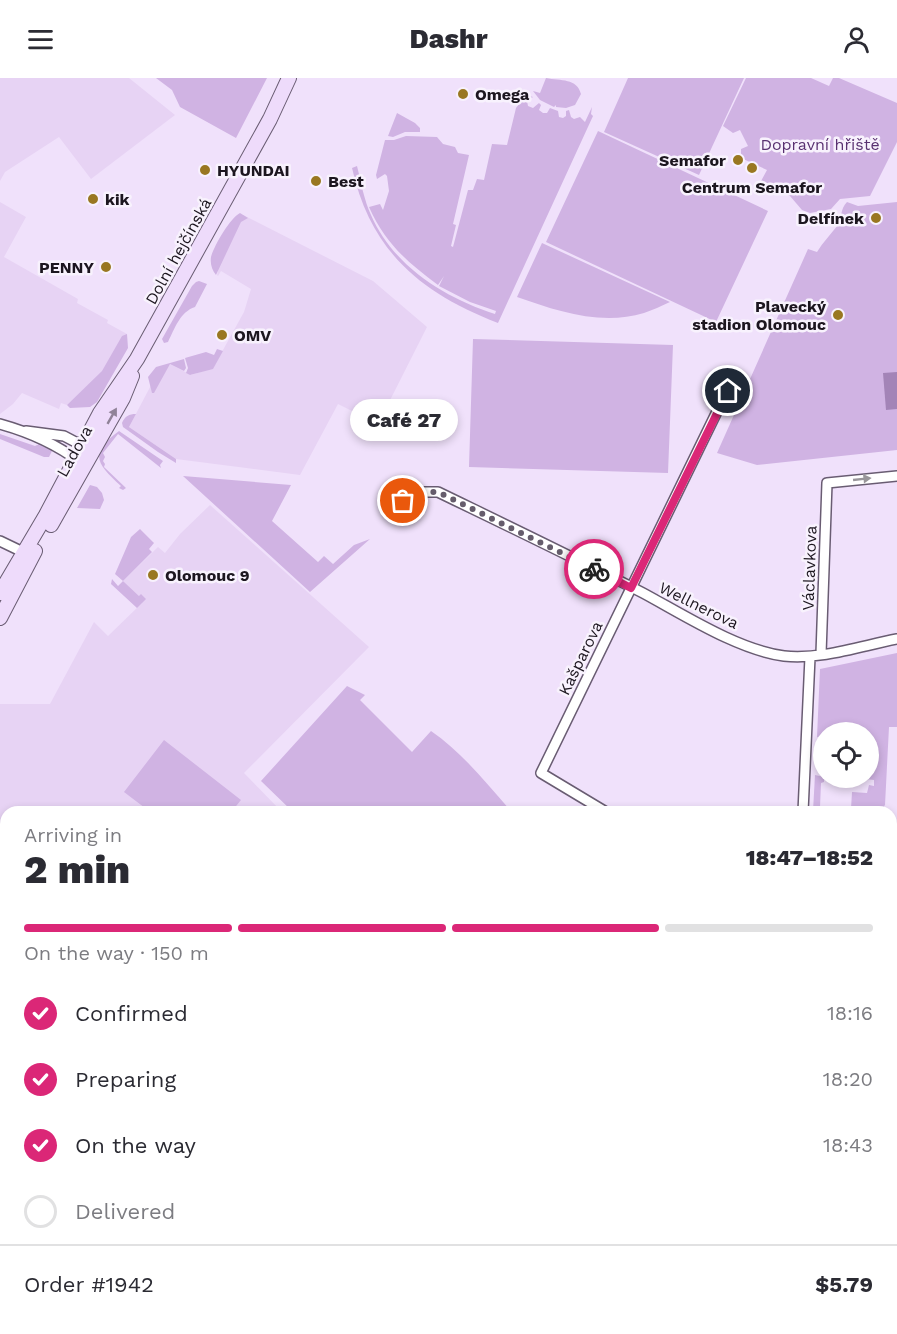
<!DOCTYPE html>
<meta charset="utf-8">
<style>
:root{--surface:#fff;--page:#f7f7f7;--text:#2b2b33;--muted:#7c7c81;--line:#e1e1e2;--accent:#db2777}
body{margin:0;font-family:"Work Sans",sans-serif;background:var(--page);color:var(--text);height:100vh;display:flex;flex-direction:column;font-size:22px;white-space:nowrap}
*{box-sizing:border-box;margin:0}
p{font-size:20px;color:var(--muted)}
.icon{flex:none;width:33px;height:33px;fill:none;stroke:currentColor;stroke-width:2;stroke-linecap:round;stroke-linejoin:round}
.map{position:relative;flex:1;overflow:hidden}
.details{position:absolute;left:0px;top:728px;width:897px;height:530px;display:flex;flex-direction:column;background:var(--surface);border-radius:18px 18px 0 0;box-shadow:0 3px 9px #0003}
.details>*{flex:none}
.fabs{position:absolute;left:813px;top:644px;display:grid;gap:12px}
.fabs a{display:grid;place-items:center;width:66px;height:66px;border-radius:50%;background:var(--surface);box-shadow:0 3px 9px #0003;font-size:30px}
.pin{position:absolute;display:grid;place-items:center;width:51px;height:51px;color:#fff;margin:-26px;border:3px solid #fff;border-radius:50%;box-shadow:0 2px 6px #0007}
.courier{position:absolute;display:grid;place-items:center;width:60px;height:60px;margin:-30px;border:4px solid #db2777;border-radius:50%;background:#fff;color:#222;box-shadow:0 2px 8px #0007}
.bubble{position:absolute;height:42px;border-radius:21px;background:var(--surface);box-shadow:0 3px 9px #0003;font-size:20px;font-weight:800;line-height:42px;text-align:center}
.summary em{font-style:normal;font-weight:800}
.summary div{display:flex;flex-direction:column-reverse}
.summary{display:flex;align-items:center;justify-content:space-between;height:102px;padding:0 24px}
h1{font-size:39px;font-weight:800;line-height:45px}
.bar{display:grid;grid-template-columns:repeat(4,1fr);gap:9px 6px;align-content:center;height:72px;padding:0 24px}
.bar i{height:8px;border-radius:4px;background:var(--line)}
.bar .selected{background:var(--accent)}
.bar p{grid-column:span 4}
.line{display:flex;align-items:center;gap:15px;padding:0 24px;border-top:2px solid var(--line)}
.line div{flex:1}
ol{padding:0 24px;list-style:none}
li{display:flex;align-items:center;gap:18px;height:66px}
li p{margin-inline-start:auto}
li .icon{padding:6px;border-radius:50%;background:var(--accent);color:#fff;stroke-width:4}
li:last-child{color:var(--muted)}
li i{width:33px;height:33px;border:3px solid var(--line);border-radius:50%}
header{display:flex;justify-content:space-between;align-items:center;height:78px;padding:0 24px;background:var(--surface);font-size:27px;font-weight:800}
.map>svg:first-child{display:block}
</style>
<header><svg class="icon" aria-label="menu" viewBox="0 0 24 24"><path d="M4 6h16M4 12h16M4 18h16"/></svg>Dashr<svg class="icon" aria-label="person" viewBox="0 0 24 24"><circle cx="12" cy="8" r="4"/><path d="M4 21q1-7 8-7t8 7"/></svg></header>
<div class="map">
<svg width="897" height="1256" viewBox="0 0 897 1256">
<rect width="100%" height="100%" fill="#f0e1fb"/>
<path fill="#e7d3f4" d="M0,0H129L175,37L91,101L59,59L5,94L0,103Z
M0,124L26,139L4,179L78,221L77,225L108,242L107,245L127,256L108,289L67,327L61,325L59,331L22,315L13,326L0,336Z
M243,137L373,203L427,249L378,346L338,326L300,397L176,381L129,349L158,294L170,286L191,297L213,290L244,234L251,211L221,193L218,198L217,197L218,193L216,192Z
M210,427L369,569L244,695L281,733L6,734V984L0,978V626H50L94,544L108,558L142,525L139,518L123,503L158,469L165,475L180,456Z
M265,1251H547L544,1256H266Z"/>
<path fill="#d0b3e3" d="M156,0H267L236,60L180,29L172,12Z
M546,0C561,3 577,0 581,16L575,27L566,30L556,29V27L554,29L540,22L533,13L540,15Z
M628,0H744L699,97L604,54Z
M746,0H811L829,8L833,0H839L897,25V64L870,118L840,121L831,131L810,135L802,132L790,118L760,105L767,92L741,80V71L748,68L740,52L733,55L723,48Z
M526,17L533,19L527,23L528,28L533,30L539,25L541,27L539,32L543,35H547L550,30L558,33L559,39L563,40L566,38V33L569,32L571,39L574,41L580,39L585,44L592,29L591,36L593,38L498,245C421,215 371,174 352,90L357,88C361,104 364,122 371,137C393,188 445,220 495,236L496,233L470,224L439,208L444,198L438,207C407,184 385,165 369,129L380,126L383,132L389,113L387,98L385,96L377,101L376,97L385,62H394L406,58L437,59L443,66L455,69L458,75L469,77L453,146L456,147L451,168L453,169L468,112H473L477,101L484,102L492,66L507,67L516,30Z
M397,35L415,45L420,50V54H405L393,59L388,58Z
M598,53L768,133L716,244L546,164Z
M847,124L858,128L897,124V372L757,387L717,375L808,171L817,174C823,164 831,156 838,147C842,140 840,131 847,124Z
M240,135L248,140L241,144L216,197C212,192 210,186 211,179C214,168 230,140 240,135Z
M542,165L670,224C661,228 653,232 644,235C601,248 557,233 517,219Z
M199,203L207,206L195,229C180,234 175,250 168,264L164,265L162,261L192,208L196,204Z
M127,256L128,270L97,324L90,329L70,330L67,327L102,293L122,258Z
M473,261L673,267L668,395L469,389Z
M217,271L223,273L213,291L190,297L186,295L188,290L185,280L206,274L214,277Z
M184,281L186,290L184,293L170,286L154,315H152L148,299L156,289Z
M136,336L129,349L176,381V385L158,374L123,349L122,345C125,338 129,336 136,336Z
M119,353L163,383L160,387L161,390L118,356L103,375L105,379L103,383L105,386L104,389L126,410L123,412L119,410L121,408C97,386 88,376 119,353Z
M0,356L35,368L39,366L53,371L49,379H44L0,361Z
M183,398L291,407L272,443L318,484L324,478L333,486L354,467L370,461L310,514Z
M90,407L97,409L102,415L104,422L100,431L77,430Z
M140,451L154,465L149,471L152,474L123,503L139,518L141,516L146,521L137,530L111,506L112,501L118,508L123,503L115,496L131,459Z
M897,575V649H889L885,727L880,733H813L815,697L824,699V704L821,705L820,729L830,730V732L851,731L852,714L867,715L869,707L874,708V702L849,699H868V654H824L823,660L817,659L820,591Z
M347,608L365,617L360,622L412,674L431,653C463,675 486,705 511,733H292L261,703Z
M164,662L241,722L232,733H149L124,714Z
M6,897V984L0,978V903Z"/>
<path fill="#a384b7" d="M897,294V331L886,332L883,295Z"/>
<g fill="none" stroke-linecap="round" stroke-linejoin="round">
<defs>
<path id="minor" d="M0,346C29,354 56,366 80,384
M26,353L64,358L87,370
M403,423L421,414H438C506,447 575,480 643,515C684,537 738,572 784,578C821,582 861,568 897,561
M0,463L27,476
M821,576L827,405L897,398
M606,734L541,695L727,313
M803,734L810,579
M891,853H897
M891,1148L897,1135
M891,1226L897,1228
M131,1251L132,1256
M749,1256L751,1251"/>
<path id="secondary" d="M51,447L123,320L132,298
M0,515L46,437L100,335L137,281L270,41L289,0
M0,540L35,473
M0,1002L6,1008
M0,1020L6,1026
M0,1133L6,1129"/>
</defs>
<use href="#minor" stroke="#695c72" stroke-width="12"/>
<use href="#secondary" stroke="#695c72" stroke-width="16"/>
<use href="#minor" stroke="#fff" stroke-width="9"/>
<use href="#secondary" stroke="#eedbfb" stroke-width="14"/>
<defs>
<path id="rail" d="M891,780H897
M0,1106L6,1103"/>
</defs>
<use href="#rail" stroke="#877c8e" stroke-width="6"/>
<use href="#rail" stroke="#f8f2fd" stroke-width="4" stroke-dasharray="11" stroke-linecap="butt"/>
</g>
<defs><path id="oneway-solid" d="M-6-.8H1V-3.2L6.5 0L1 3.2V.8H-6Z" transform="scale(1.5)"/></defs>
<use fill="#908298" href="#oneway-solid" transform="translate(112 338) rotate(-60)"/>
<use fill="#99969a" href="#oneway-solid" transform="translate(862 401) rotate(-6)"/>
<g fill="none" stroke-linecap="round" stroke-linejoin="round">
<path stroke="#665d6c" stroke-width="6" stroke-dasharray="0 10.8" d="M403,423L422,414H438L594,491"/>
<path stroke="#db2777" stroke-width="8" d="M594,491L631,510L728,313"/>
</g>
<g fill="#997721" stroke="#f8f2fd" stroke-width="2">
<circle cx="463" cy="16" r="6"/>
<circle cx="738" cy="82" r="6"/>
<circle cx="752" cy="90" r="6"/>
<circle cx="205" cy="92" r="6"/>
<circle cx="316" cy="103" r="6"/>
<circle cx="93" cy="121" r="6"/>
<circle cx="876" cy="140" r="6"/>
<circle cx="106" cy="189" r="6"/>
<circle cx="838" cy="237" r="6"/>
<circle cx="222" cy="257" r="6"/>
<circle cx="153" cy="497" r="6"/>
</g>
<g text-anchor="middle" stroke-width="5" stroke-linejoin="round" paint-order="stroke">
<g font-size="16" font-weight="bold" fill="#1c161f" stroke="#f8f2fd" text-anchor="start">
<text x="475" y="22">Omega</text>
<text x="726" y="88" text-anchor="end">Semafor</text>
<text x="217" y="98">HYUNDAI</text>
<text x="328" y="109">Best</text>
<text x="752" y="115" text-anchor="middle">Centrum Semafor</text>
<text x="105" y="127">kik</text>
<text x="864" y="146" text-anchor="end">Delfínek</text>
<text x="94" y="195" text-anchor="end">PENNY</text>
<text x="826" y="234" text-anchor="end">Plavecký<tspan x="826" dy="18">stadion Olomouc</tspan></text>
<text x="234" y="263">OMV</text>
<text x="165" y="503">Olomouc 9</text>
</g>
<g font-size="16" fill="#593171" stroke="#f8f2fd">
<text x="820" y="72">Dopravní hřiště</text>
</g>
<g font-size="16" fill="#1c161f" stroke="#f8f2fd">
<text transform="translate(178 173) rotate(-61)" y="6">Dolní hejčínská</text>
<text transform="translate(74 373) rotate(-61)" y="6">Ladova</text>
<text transform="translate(809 490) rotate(-88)" y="6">Václavkova</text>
<text transform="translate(699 527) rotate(26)" y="6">Wellnerova</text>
<text transform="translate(580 580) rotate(-64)" y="6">Kašparova</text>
</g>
</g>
</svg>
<div class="fabs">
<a><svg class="icon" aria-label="locate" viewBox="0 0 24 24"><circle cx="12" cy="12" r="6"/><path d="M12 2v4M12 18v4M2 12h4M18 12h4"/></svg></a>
</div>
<div class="pin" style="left:403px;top:423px;background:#ea580c"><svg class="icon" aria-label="bag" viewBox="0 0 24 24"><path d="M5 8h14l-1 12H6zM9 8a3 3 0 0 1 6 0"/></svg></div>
<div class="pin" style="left:728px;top:313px;background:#1f2937"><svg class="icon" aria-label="home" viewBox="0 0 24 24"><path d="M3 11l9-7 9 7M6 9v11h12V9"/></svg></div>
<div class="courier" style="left:594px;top:491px"><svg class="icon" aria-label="bike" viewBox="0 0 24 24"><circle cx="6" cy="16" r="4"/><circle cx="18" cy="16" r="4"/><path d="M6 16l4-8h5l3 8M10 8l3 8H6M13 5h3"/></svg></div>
<div class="bubble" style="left:350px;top:321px;width:108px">Café 27</div>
<section class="details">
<div class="summary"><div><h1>2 min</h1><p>Arriving in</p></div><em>18:47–18:52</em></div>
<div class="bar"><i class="selected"></i><i class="selected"></i><i class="selected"></i><i></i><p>On the way · 150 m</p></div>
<ol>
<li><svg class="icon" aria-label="check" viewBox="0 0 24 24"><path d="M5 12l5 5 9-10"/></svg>Confirmed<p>18:16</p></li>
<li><svg class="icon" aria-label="check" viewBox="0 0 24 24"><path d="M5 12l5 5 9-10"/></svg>Preparing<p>18:20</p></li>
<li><svg class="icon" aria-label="check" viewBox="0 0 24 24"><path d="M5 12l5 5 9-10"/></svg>On the way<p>18:43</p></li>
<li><i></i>Delivered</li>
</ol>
<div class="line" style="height:78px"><div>Order #1942</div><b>$5.79</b></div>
</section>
</div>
